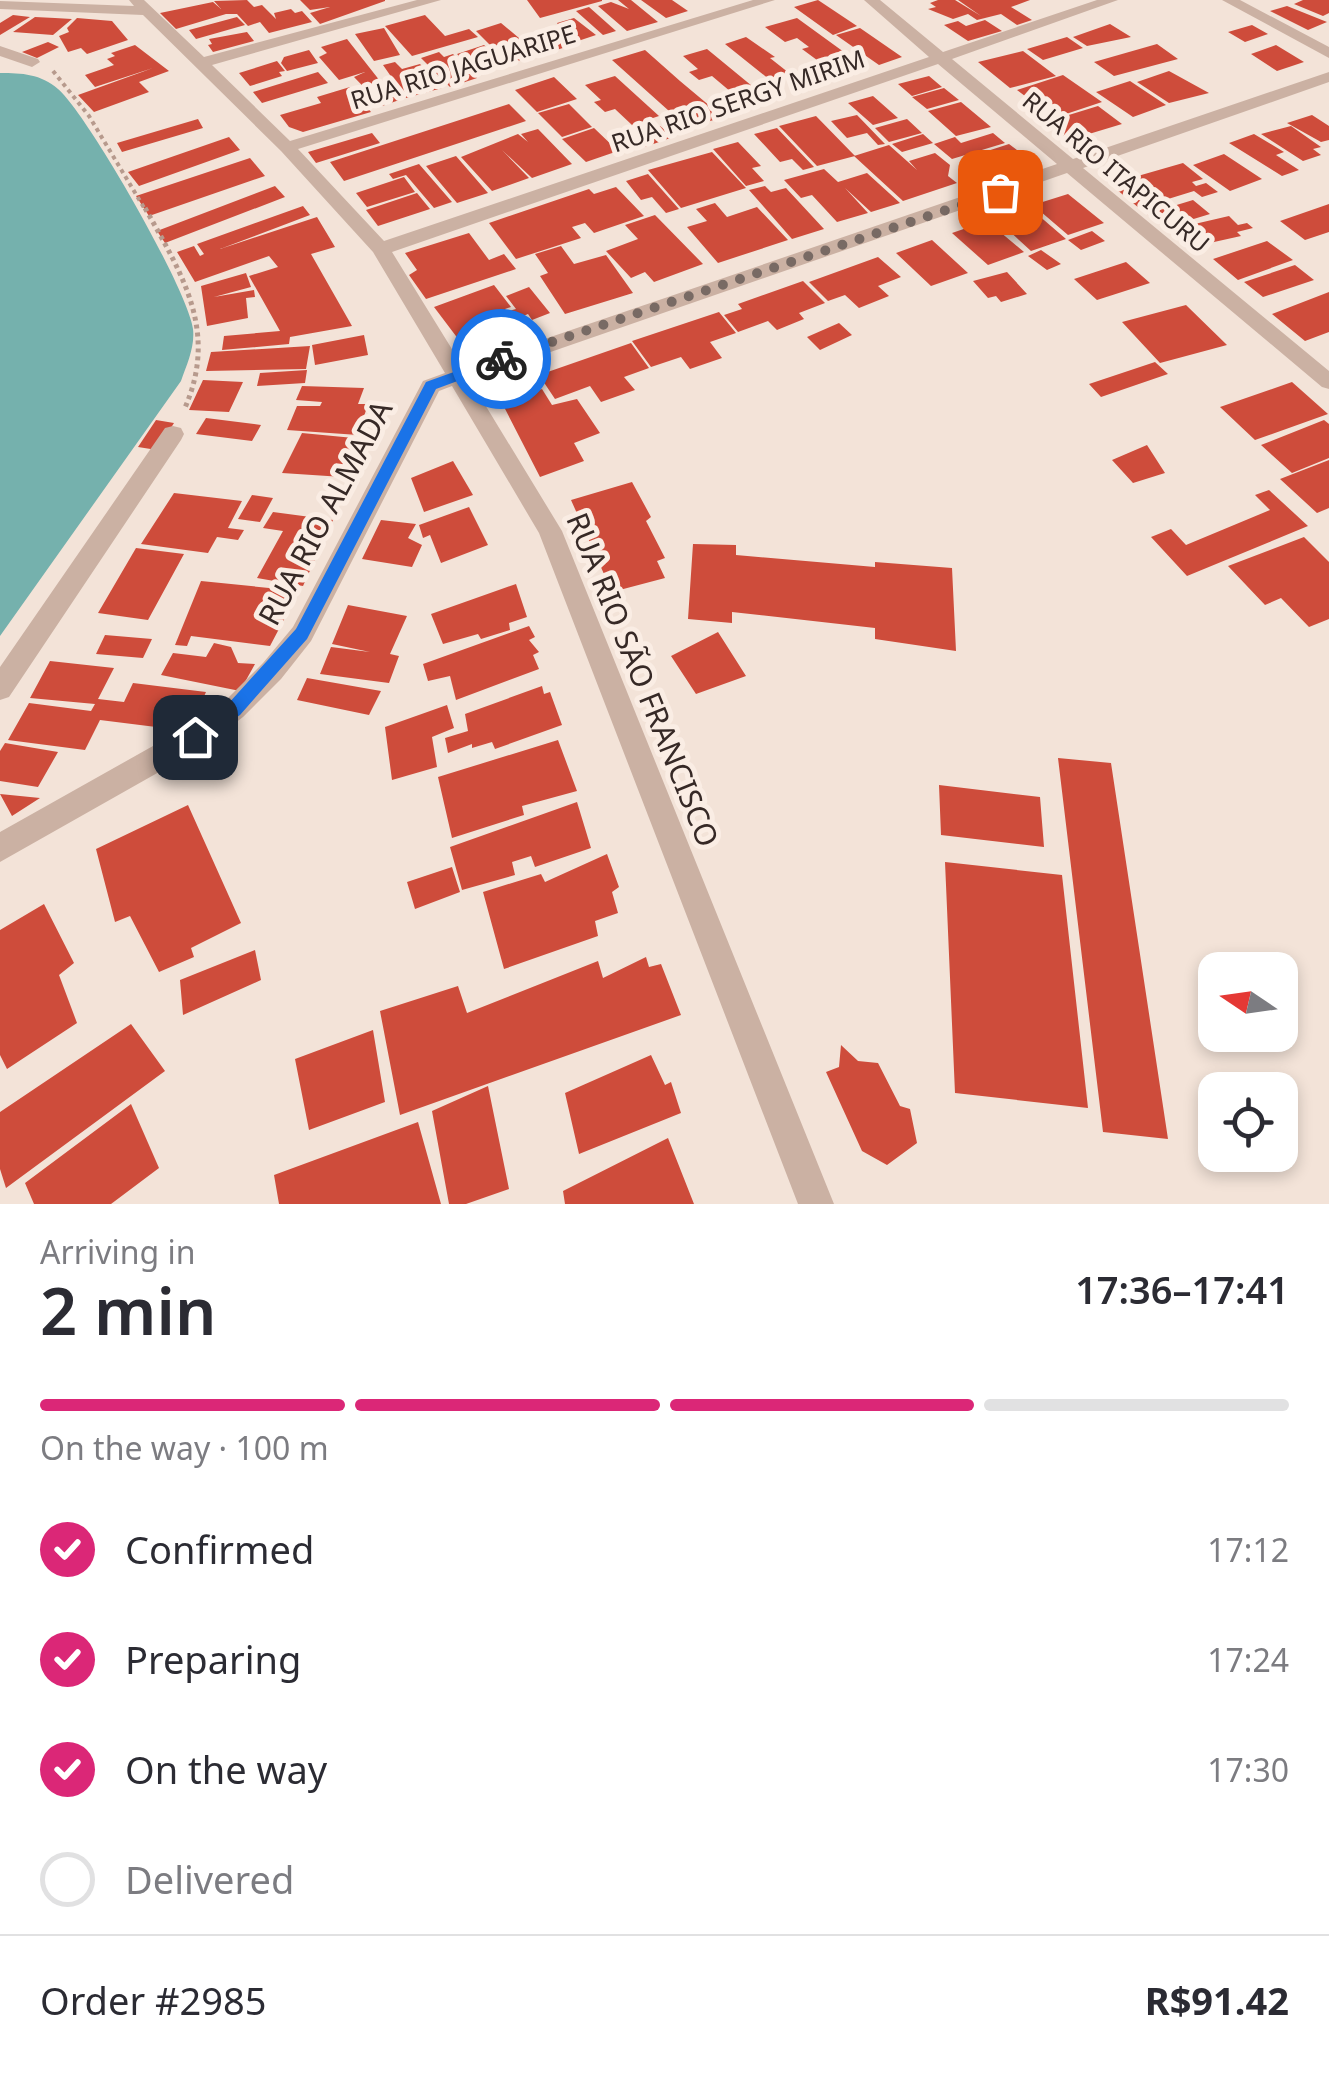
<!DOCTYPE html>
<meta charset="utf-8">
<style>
:root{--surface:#fff;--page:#f2f2f3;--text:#2b2b33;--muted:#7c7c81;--line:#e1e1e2;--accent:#db2777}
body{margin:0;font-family:"Noto Sans",sans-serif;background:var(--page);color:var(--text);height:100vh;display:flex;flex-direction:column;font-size:38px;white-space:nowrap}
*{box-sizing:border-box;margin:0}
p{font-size:32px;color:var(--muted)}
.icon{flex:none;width:55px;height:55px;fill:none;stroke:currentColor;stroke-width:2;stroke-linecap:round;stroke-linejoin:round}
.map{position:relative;height:1204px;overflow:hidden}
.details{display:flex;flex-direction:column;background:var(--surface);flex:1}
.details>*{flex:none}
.needle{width:65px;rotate:283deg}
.buttons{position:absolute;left:1198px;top:952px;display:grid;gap:20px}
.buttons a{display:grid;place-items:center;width:100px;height:100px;border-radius:20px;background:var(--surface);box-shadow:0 5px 15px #0003;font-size:50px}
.pin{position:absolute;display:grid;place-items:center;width:85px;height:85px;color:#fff;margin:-42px;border-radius:20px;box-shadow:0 5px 15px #0006}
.courier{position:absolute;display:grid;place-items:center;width:100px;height:100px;margin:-50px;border:8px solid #1a73e8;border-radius:50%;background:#fff;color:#222;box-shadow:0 2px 12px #0007}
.summary em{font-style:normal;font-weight:600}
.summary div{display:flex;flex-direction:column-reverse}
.summary{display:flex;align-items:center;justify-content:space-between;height:170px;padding:0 40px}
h1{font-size:65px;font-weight:600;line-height:75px}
.bar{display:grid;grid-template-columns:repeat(4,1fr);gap:15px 10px;align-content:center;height:120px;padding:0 40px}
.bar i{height:12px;border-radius:8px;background:var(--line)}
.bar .current{background:var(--accent)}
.bar p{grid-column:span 4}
.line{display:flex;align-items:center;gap:25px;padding:0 40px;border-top:2px solid var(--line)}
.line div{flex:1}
ol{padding:0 40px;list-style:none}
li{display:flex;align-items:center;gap:30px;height:110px}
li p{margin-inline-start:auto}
li .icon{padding:10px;border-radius:50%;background:var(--accent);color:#fff;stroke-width:4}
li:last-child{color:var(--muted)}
li i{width:55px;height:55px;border:5px solid var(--line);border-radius:50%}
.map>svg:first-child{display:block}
</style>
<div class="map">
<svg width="1329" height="1204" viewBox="0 0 1329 1204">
<rect width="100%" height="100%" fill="#f3e3d8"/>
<path fill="#75b1ad" d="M0,73C22,73 41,74 58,89C88,115 188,290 193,329C195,347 187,364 181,381L0,636Z"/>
<path fill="#ce4c3b" d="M247,0L254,7L262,5L276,19L274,13L291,9L295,13L302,11L312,22L269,33L260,22L248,26L237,14H226L176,29L160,13L213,2L221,9L214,1Z
M300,0H385V1L320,24L310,13L330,7L310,10Z
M527,0H602V1L540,18Z
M618,0H631L658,22L627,31L598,6L611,2L629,9Z
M641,0H672L688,11L666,18Z
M818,0L857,26L833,35L794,7Z
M938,0H955L981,16L958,0H1030L1011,7L1032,20L1017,25L1001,14L977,20L968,14L953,19L928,9L936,7L930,3Z
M1303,0H1329V13L1323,16L1294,4Z
M1287,6L1327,22L1308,30L1270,11Z
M589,7L616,31L603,35L576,11Z
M13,15L30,17L0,35V23Z
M425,15L445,36L469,29L478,37L412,56L385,26Z
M35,17L55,18L72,19L53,35L13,32Z
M237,17L245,25L196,39L189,30Z
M77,18L112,21L128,40L87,54L81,48L68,52L59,36L69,32L67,28Z
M574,18L596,35L578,41L556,31L560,27L557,23Z
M797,18L848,55L821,63L802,49L809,47L797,38L785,42L765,27Z
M985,20L1002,31L968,41L944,25L958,21L966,26Z
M501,23L538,54L509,64L476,31Z
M1110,24L1131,37L1087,46L1073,37Z
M1252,25L1268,34L1245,42L1228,32Z
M384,28L400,55L374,61L355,34Z
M860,28L902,57L879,65L836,35Z
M550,29L569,46L544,54L525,37Z
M247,32L254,41L213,52L208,45L212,44L209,39Z
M746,37L775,57L770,58L789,73L770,80L725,44Z
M1067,37L1083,48L1043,60L1027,49Z
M347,39L380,81L386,80L405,98L382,106L354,77L365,72L339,80L319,57L327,53L321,47Z
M48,42L59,47L37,58L22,52Z
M1157,44L1178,59L1114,76L1094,62Z
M135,45L169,71L139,82L149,92L94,112L78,95L153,68L95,87L85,75L114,65L107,59L115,56L111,53Z
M484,45L506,65L479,75L457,54Z
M1276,45L1304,62L1277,71L1251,54Z
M707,49L752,86L731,92L712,76L699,80L689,72L698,69L683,56Z
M309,50L318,63L287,71L281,63L284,57Z
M645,50L680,81L723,117L688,128L612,60Z
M1023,51L1056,76L1010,88L978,62Z
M439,52L444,57L453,54L477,78L450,87L421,58Z
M277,61L285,71L279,72L282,76L250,86L239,73Z
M395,62L402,69L420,64L442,88L406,98L383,65Z
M1169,71L1209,93L1169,103L1137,82Z
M318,72L328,83L262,103L253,92Z
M1063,75L1102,102L1054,118L1017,90Z
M615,76L659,116L632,125L615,109L605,112L594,102L601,100L585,85Z
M929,76L942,87L912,96L898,84Z
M554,77L577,99L537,112L515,90Z
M1130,81L1166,105L1133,117L1096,92Z
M350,87L371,112L303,132L289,127L280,115L321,103L317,97Z
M944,88L959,100L927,109L912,97Z
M873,96L898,118L873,125L848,103Z
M961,102L991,127L956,136L928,111Z
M509,104L526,121L344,181L330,162Z
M569,104L592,127L562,137L538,113Z
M1098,106L1122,124L1069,140L1046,122Z
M857,115L885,144L878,145L867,133L847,138L831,121Z
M1312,115L1329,126V140L1321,142L1287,123Z
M816,116L855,156L817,166L779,126Z
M198,119L203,128L122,152L117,143Z
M907,119L922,133L889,142L875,128Z
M660,126L673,137L645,147L633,135Z
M1291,126L1321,147L1313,149L1321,155L1303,161L1261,134Z
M594,128L618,151L586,162L562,139Z
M777,128L814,167L803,170L792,159L780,162L754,134Z
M538,129L572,164L532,178L502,150L529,178L492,191L461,157L518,134L528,142L521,134Z
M372,133L380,143L316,163L308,152Z
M993,133L1005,143L952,159L934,144L955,137L961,143Z
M923,134L933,143L902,152L892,144Z
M1254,134L1284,152L1276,155L1299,170L1282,176L1229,143Z
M229,137L240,150L139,186L128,172Z
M738,142L761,166L752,168L764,181L746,186L713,149Z
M1009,144L1028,158L999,169L985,158L1000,171L970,181L961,173L975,169L978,161L972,156Z
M889,145L917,170L909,161L935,153L950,165L948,176L957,183L903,201L854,156Z
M712,152L746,188L681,208L648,170Z
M1224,154L1262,179L1230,191L1193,165Z
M456,156L488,193L457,203L426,166Z
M250,158L265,176L149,216L136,196Z
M1183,163L1203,179L1192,182L1196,186L1206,183L1218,192L1202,197L1194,191L1139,208L1110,184Z
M419,164L452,202L434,208L406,175L393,179L389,174Z
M824,169L838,182L867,173L900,203L871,212L845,188L868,213L837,222L812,195L801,198L784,180Z
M648,174L679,209L666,213L652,197L641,200L626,181Z
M404,177L415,192L367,207L356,193Z
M275,186L285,197L165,243L157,231Z
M765,186L771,192L786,188L824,229L792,239L749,190Z
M616,187L644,216L594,233L585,223L572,227L581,238L516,259L489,223L589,189L594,194Z
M417,193L430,209L378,226L366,210Z
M1068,194L1104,223L1068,235L1033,205Z
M1193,200L1210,214L1164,228L1147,214Z
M715,203L727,217L757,207L788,240L718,263L687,227L707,221L696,209Z
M1329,204V232L1305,240L1280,221Z
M303,206L310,215L220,249L317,217L335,247L311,254L352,326L290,337L289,344L222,350L224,336L280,331L249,276L278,267L269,256L195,282L177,252L194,246L200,256L204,254L197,244Z
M1030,208L1066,239L1031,251L996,219Z
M655,215L703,264L654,282L645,272L631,278L606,251L638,239L625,225Z
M1229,216L1238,225L1247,223L1253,228L1237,232L1241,236L1205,244L1186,226Z
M987,221L1024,252L988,265L952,233Z
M1092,231L1105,241L1081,250L1068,240Z
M469,233L489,260L504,254L516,269L426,299L409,275L417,270L405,253Z
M932,240L968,273L931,286L896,253Z
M1267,241L1293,260L1238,280L1213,259Z
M561,246L574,264L606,255L633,293L565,314L540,276L548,273L535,254Z
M1041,250L1061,264L1047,270L1028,256Z
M878,257L901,277L878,286L889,296L859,308L845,295L828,301L809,282Z
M1126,262L1150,283L1097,300L1074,279Z
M1295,265L1314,280L1263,297L1244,282Z
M1007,272L1027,294L1001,302L996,296L988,298L973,281Z
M246,273L251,287L214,297L254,290L255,297L246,298L248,318L207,326L201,286Z
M803,281L825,303L799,313L804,319L777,330L768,321L738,332L724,315L742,309L738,304Z
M494,285L511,307L505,309L519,327L465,348L434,307Z
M529,287L550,313L532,320L528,314L516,319L509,311L516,309L506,296Z
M1329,292V332L1305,341L1272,314Z
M1186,305L1227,345L1160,363L1122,322Z
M719,312L736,333L710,342L722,358L690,369L681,357L651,367L632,341Z
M839,323L852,335L820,350L807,337Z
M364,335L368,355L315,365L312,345Z
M631,343L649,368L624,377L635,390L601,402L590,386L555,399L539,375Z
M310,346L306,369L206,371L211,352Z
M1155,362L1168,374L1101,397L1089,384Z
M307,370L305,383L257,386L260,373Z
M203,380L243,382L229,412L189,410Z
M1292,382L1328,414L1255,440L1220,407Z
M302,386L364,388L358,404H368L358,435L287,430L297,406H320L322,402L296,400Z
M542,389L552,405L577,399L600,433L574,443L584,461L540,477L502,403Z
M206,418L261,425L252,441L196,434Z
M156,420L174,423L157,450L138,447Z
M1324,420L1329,424V458L1292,473L1261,445Z
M302,433L364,439L353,460L365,462L358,478L282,473Z
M1147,445L1165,473L1133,483L1112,460Z
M1329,460V508L1317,513L1280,479Z
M453,461L473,495L424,512L411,478Z
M632,482L651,517L646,521L665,558L657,561L665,578L612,592L571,500Z
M1269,490L1308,526L1187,576L1151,537L1171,529L1186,545L1270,510L1255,495Z
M174,493L242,501L228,528L244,530L238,540L217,537L208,553L141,544Z
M252,495L273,498L260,522L238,519Z
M469,507L488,545L441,563L430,535L423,538L419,525Z
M273,512L333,520L303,586L257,578L283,531L263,528Z
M381,520L416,524L408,538L422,545L412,567L362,559Z
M1304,537L1329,562V619L1309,627L1281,598L1265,605L1228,566Z
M693,544L736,545V555L875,567V562L952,568L956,651L875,639V628L732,612V623L688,619Z
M136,548L184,554L148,620L98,613Z
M201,581L299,591L270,646L191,636L187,646L175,645Z
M516,584L527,617L509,623L510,630L481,639L478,634L443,644L431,614Z
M348,605L407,616L390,654L399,656L389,683L320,674L331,647L370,652L332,644Z
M529,626L535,637L529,640L539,652L533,655L539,669L456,700L450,676L428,681L423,664Z
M718,632L746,676L696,694L671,656Z
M105,635L152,639L143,658L96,654Z
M214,643L231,647L238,663L255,664L240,691L161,675L173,653L206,657Z
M50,661L114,668L98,699L124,702L133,683L206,692L188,731L100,720L85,750L8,740L29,703L91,711L95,704L30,698Z
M307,678L381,691L369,715L297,700Z
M542,686L544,694L550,692L562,725L495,749L492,742L472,748V744L448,753L445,738L468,731L465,714Z
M447,705L454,728L432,737L437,767L392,780L385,727Z
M558,740L577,791L522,806L524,815L452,838L438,777Z
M5,743L58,752L38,787L0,781V751Z
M1058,758L1111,763L1168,1139L1103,1132Z
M939,785L1040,797L1044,847L941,835Z
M0,794L40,798L12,816Z
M577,802L591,848L535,867L531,856L512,862L515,875L462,890L450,847Z
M188,805L241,923L191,948L194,957L159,972L130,916L115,922L96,849Z
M607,854L619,887L612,892L618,913L595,921L598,936L504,969L483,892L541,874L545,882Z
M945,862L1062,875L1088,1108L955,1093Z
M452,867L460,892L415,909L407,882Z
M44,904L74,963L59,975L77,1023L7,1069L0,1055V930Z
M255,950L261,980L183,1015L180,980Z
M646,957L649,967L661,964L681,1015L400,1115L380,1011L458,986L467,1013L598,961L603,978Z
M131,1024L165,1071L6,1188L0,1169V1112Z
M373,1030L385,1102L309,1130L295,1059Z
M841,1045L858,1061L878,1063L900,1106L910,1109L917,1143L887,1165L862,1151L826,1072L839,1067Z
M651,1055L665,1085L671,1082L681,1113L579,1154L565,1093Z
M488,1086L509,1189L466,1204H449L432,1111Z
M131,1104L159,1168L111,1204H34L25,1183Z
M418,1122L441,1204H279L274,1175Z
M668,1138L694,1204H565L563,1191Z"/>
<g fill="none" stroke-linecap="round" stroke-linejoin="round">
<path stroke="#b79a8d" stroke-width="4" stroke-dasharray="4 4" stroke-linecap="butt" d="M53,71L89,116L146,211"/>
<path stroke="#b79a8d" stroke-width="5" stroke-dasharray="4 4" stroke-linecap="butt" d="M145,208C183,276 219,332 184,410"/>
<path fill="#cbb1a3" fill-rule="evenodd" d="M129,0H144L204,57L417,0H441L212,65L290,141L753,0H775L298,149L384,241L929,57L864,0H880L943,52L1097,0H1118L952,59L1073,159L1329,72V82L1083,168L1329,371V389L1322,387L1067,173L470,380L562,531L834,1204H798L539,533L452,386L439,391L311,641L281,679L243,717L205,746L0,862V832L185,728L225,701L263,663L293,627L423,381L445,373L373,252L281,151L143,15L0,9V1L134,6ZM938,64L1057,164L463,367L392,252Z
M1222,0H1240L1329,47V58Z
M0,46L38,59L40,62L32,67L0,56Z
M173,426L181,428L184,434L181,440L9,697L0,700V667L165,428Z"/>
</g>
<path fill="#1a73e8" d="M501,355L508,359L506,363L436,389L307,639L240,715L201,742H188V731L228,704L296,629L426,382Z"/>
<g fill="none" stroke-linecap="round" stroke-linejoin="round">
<path stroke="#786a64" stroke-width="10" stroke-dasharray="0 18" d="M501,359L1000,192"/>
</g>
<g text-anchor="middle" stroke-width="10" stroke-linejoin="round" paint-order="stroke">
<g font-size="25" fill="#362926" stroke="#faede4">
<text transform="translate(463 67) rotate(-17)" y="9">RUA RIO JAGUARIPE</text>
<text transform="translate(738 101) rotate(-19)" y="9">RUA RIO SERGY MIRIM</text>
<text transform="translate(1116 172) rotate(40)" y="9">RUA RIO ITAPICURU</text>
</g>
<g font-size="30" fill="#362926" stroke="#faede4">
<text transform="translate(326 513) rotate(-62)" y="10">RUA RIO ALMADA</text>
<text transform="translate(642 680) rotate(68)" y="10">RUA RIO SÃO FRANCISCO</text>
</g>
</g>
</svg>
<div class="buttons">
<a><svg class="needle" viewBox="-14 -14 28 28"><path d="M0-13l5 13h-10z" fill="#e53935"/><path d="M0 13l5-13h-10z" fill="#7c7c81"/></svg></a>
<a><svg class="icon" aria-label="locate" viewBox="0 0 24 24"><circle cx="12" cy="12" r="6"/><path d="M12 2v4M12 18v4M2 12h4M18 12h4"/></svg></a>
</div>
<div class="pin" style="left:1000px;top:192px;background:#ea580c"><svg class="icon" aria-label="bag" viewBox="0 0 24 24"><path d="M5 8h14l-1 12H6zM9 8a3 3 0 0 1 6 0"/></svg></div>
<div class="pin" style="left:195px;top:737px;background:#1f2937"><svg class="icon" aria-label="home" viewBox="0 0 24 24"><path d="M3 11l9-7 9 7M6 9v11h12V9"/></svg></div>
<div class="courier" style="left:501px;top:359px"><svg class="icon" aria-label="bike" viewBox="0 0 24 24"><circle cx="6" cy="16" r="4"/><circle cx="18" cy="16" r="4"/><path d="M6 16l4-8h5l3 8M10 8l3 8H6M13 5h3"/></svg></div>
</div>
<section class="details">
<div class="summary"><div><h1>2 min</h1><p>Arriving in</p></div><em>17:36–17:41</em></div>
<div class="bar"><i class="current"></i><i class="current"></i><i class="current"></i><i></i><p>On the way · 100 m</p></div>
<ol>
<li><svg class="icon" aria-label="check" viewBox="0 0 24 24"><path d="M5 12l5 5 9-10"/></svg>Confirmed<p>17:12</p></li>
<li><svg class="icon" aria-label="check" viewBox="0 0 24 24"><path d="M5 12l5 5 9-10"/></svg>Preparing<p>17:24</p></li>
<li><svg class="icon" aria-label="check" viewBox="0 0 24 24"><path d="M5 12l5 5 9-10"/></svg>On the way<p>17:30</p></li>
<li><i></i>Delivered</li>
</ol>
<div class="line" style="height:130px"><div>Order #2985</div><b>R$91.42</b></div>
</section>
